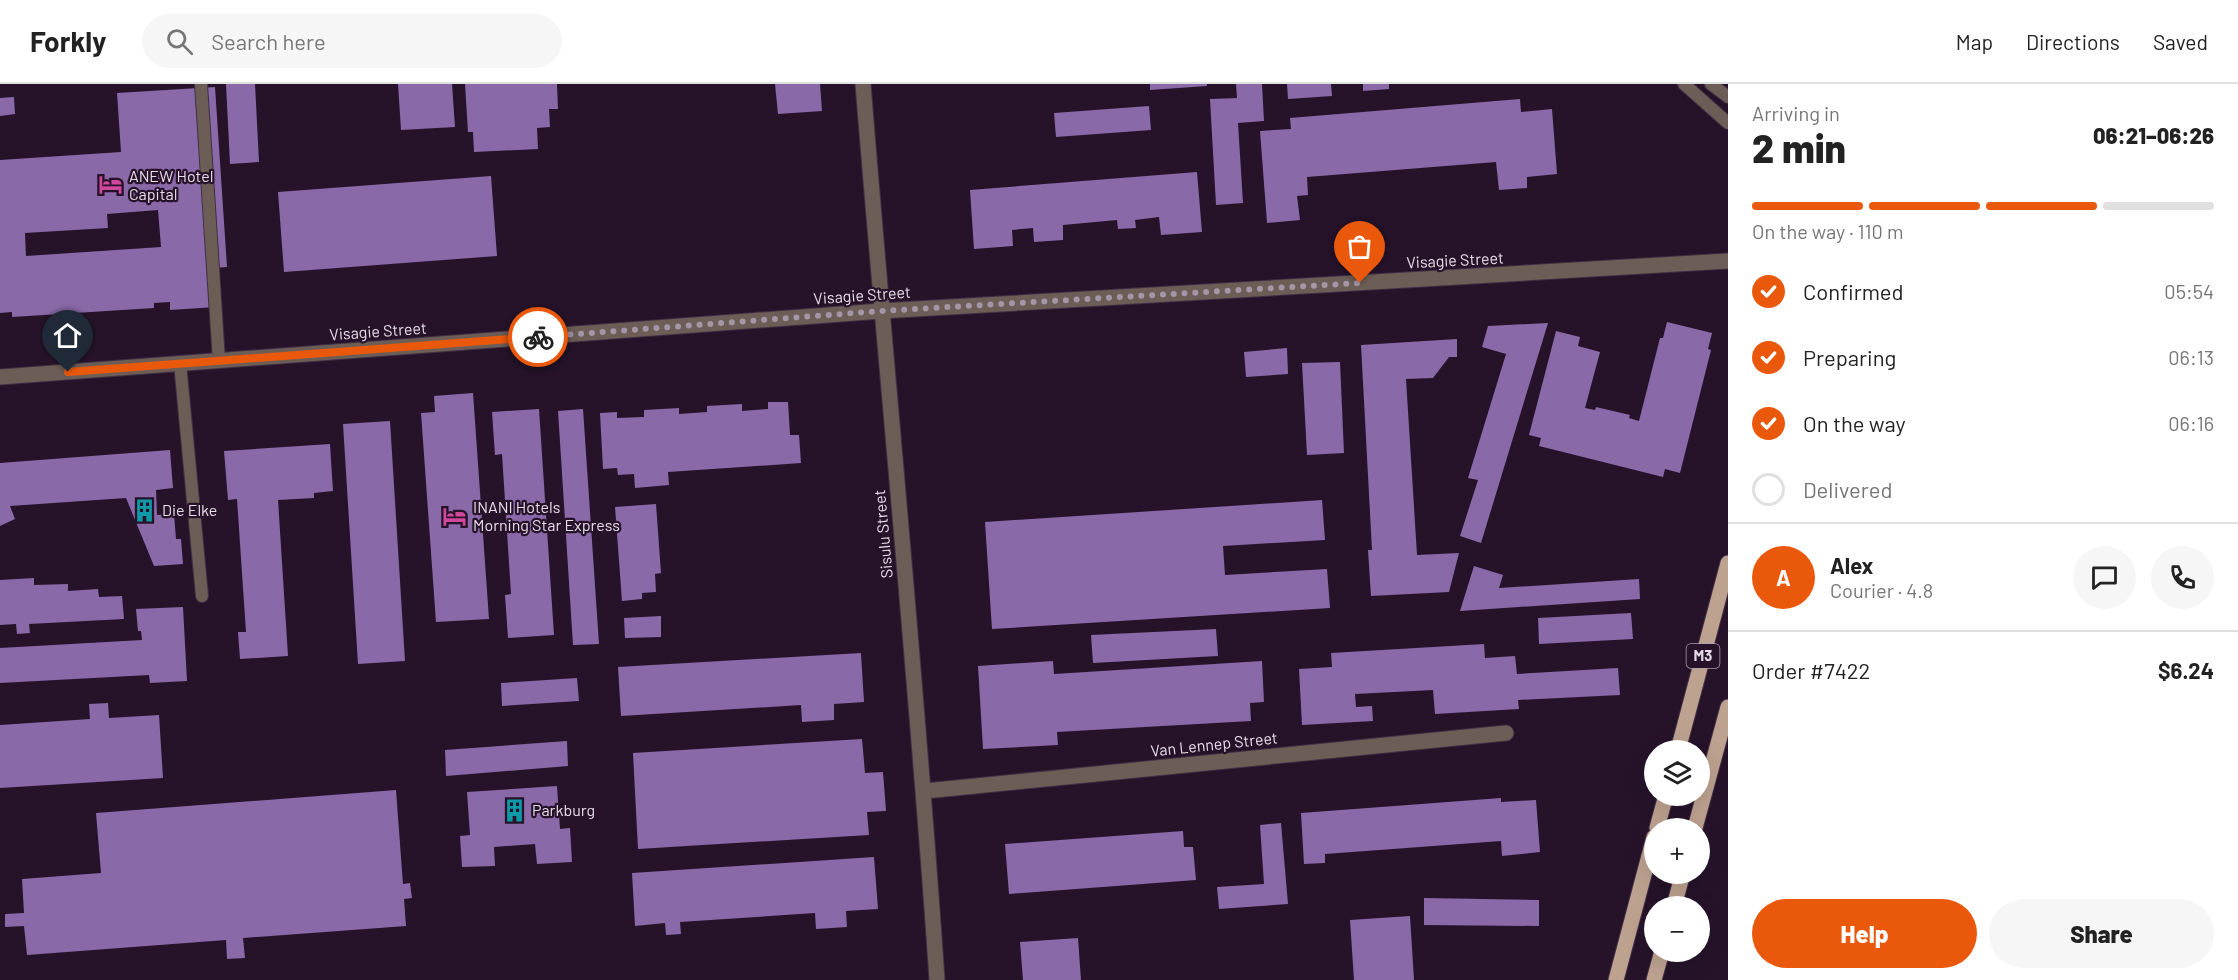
<!DOCTYPE html>
<meta charset="utf-8">
<style>
:root{--surface:#fff;--page:#f6f6f6;--text:#222;--muted:#767676;--line:#e0e0e0;--accent:#ea580c}
body{margin:0;font-family:Barlow,sans-serif;background:var(--page);color:var(--text);height:100vh;display:flex;flex-direction:column;font-size:22px;white-space:nowrap}
*{box-sizing:border-box;margin:0}
p{font-size:20px;color:var(--muted)}
.icon{flex:none;width:33px;height:33px;fill:none;stroke:currentColor;stroke-width:2;stroke-linecap:round;stroke-linejoin:round}
.map{position:relative;flex:1;overflow:hidden}
.details{display:flex;flex-direction:column;background:var(--surface);width:510px}
.details>*{flex:none}
.tools{position:absolute;left:1644px;top:656px;display:grid;gap:12px}
.tools a{display:grid;place-items:center;width:66px;height:66px;border-radius:50%;background:var(--surface);box-shadow:0 6px 24px #0002;font-size:30px}
.pin{position:absolute;display:grid;place-items:center;width:51px;height:51px;color:#fff;margin:-62px -26px;border-radius:50% 50% 50% 0;rotate:-45deg;box-shadow:0 0 6px #0007}
.pin .icon{rotate:45deg}
.courier{position:absolute;display:grid;place-items:center;width:60px;height:60px;margin:-30px;border:4px solid #ea580c;border-radius:50%;background:#fff;color:#222;box-shadow:0 2px 8px #0007}
.overview em{font-style:normal;font-weight:800}
.overview div{display:flex;flex-direction:column-reverse}
.overview{display:flex;align-items:center;justify-content:space-between;height:102px;padding:0 24px}
h1{font-size:39px;font-weight:800;line-height:45px}
.bar{display:grid;grid-template-columns:repeat(4,1fr);gap:9px 6px;align-content:center;height:72px;padding:0 24px}
.bar i{height:8px;border-radius:4px;background:var(--line)}
.bar .selected{background:var(--accent)}
.bar p{grid-column:span 4}
.line{display:flex;align-items:center;gap:15px;padding:0 24px;border-top:2px solid var(--line)}
.line div{flex:1}
.round{display:grid;place-items:center;flex:none;width:63px;height:63px;border-radius:32px;background:var(--page)}
ol{padding:0 24px;list-style:none}
li{display:flex;align-items:center;gap:18px;height:66px}
li p{margin-inline-start:auto}
li .icon{padding:6px;border-radius:50%;background:var(--accent);color:#fff;stroke-width:4}
li:last-child{color:var(--muted)}
li i{width:33px;height:33px;border:3px solid var(--line);border-radius:50%}
.button{display:flex;gap:12px;margin-top:auto;padding:12px 24px}
.button a{flex:1;height:69px;border-radius:36px;background:var(--accent);color:#fff;font-size:24px;font-weight:800;line-height:69px;text-align:center}
.button a+a{background:var(--page);color:var(--text)}
header{display:flex;align-items:center;gap:36px;box-sizing:border-box;height:84px;padding:0 30px;background:var(--surface);border-bottom:2px solid var(--line)}
header strong{font-size:28px}
nav{display:flex;gap:33px;margin-inline-start:auto;font-size:21px}
.search{width:420px;height:54px;background:var(--page);display:flex;align-items:center;gap:15px;box-sizing:border-box;padding:0 21px;border-radius:33px;color:var(--muted);font-size:22px}
main{display:flex;flex:1;min-height:0}
.map>svg:first-child{display:block}
</style>
<header>
<strong>Forkly</strong>
<div class="search"><svg class="icon" aria-label="search" viewBox="0 0 24 24"><circle cx="10" cy="10" r="6"/><path d="M15 15l6 6"/></svg>Search here</div>
<nav><a>Map</a><a>Directions</a><a>Saved</a></nav>
</header>
<main>
<div class="map">
<svg width="1728" height="896" viewBox="0 0 1728 896">
<rect width="100%" height="100%" fill="#26132a"/>
<path fill="#8a69a9" fill-rule="evenodd" d="M226,0H255L259,78L230,80Z
M398,0H452L455,43L401,46Z
M465,0H557L558,25H549L550,43L537,44L538,65L474,68L473,48H468Z
M775,0H820L822,27L778,30Z
M1150,0H1207V2L1150,6Z
M1236,0H1262L1264,37L1238,39L1243,119L1216,121L1210,15L1237,14Z
M1287,0H1331L1332,12L1288,15Z
M1363,0H1389V5L1363,7Z
M215,3L227,183L214,184L216,223L170,226V218L154,219V224L12,233V228L0,229V76L121,68L117,9ZM158,126L161,163L26,172L25,149L108,144L107,130Z
M14,13L15,30L0,32V14Z
M1520,15L1521,28L1552,25L1557,90L1527,93V104L1499,106L1496,78L1307,93L1308,111L1297,112L1300,136L1267,139L1260,47L1291,45L1290,34Z
M1149,22L1151,46L1056,53L1054,29Z
M1197,88L1202,148L1161,151L1159,133L1135,136L1136,144L1118,145L1117,136L1063,141V156L1034,158L1033,144L1012,146L1013,162L974,165L970,106Z
M491,92L497,172L284,188L278,108Z
M1667,238L1712,249L1708,265L1711,266L1680,389L1665,385L1663,393L1539,362L1541,354L1529,351L1556,247L1580,253L1578,262L1600,268L1585,324L1595,326L1596,323L1630,331L1629,334L1639,337L1660,254H1663Z
M1548,239L1481,459L1460,452L1478,396L1468,394L1506,270L1482,263L1488,242Z
M1457,255V273H1449L1433,294L1406,295L1417,471L1459,469L1449,508L1371,512L1368,466H1372L1361,261Z
M1287,264L1288,290L1246,293L1244,268Z
M1340,278L1344,369L1307,371L1302,279Z
M473,309L489,535L436,538L421,329L435,328L434,312Z
M768,318H788L790,351H799L801,379L668,388L669,401L635,404L634,390L618,391L617,384L603,385L600,329L617,328V334L644,333V326L679,324V330L707,328V322L742,320V327L768,325Z
M539,325L554,551L508,554L505,511L511,510L502,370L495,371L492,328Z
M583,325L599,560L573,561L558,327Z
M390,337L405,577L358,580L343,340Z
M330,360L333,407L314,409V414L278,416L288,572L240,575L238,548H246L237,415L228,416L224,367Z
M170,366L173,404L156,406L157,431L174,430L176,455H181L183,480L154,482L126,414L10,422L15,435L0,442V379Z
M1322,416L1325,456L1223,462L1225,491L1327,485L1330,524L992,545L985,438Z
M656,420L661,489L655,490L656,508L642,509V515L622,517L615,423Z
M1474,482L1503,491L1499,504L1639,495L1640,515L1460,527Z
M34,494V501L68,500V507L98,505L99,513L122,512L124,535L29,540L30,549L17,550L16,540L0,541V496Z
M183,523L187,597L150,599L149,591L0,599V564L142,556L141,547H138L136,525Z
M1631,529L1633,555L1539,560L1538,534Z
M661,532V553L625,554L624,534Z
M1216,545L1218,572L1093,579L1091,551Z
M1484,560L1485,574L1515,572L1517,590L1618,584L1620,611L1518,616L1519,625L1435,630L1433,606L1355,610L1356,623L1372,622L1373,637L1302,641L1299,585L1332,583L1331,569Z
M861,569L864,618L834,620V636L802,638L801,621L621,632L618,583Z
M1053,577L1054,590L1262,577L1264,618L1250,619L1251,637L1057,648L1058,661L983,665L978,582Z
M577,594L579,617L502,622L501,599Z
M108,619L109,634L159,631L163,694L0,704V641L90,635L89,620Z
M862,655L865,689L883,688L886,727L867,728L869,751L638,765L633,669Z
M567,657L568,682L446,692L445,666Z
M557,702L560,745L570,744L572,778L537,780L535,760L494,763L495,782L462,783L460,752L470,751L467,708Z
M396,706L403,800L410,799L412,814L404,815L406,842L243,854L245,874L227,875L226,856L27,871L24,842L5,843V830L24,829L22,795L101,789L96,729Z
M1501,714V718L1536,716L1540,768L1502,772L1501,757L1325,770V779L1304,780L1301,729Z
M1281,739L1288,820L1219,825L1217,803L1264,800L1260,741Z
M1183,747L1184,763H1193L1196,796L1009,810L1005,760Z
M874,773L878,825L846,827L847,843L816,845L815,829L680,838L681,850L666,851L665,839L635,842L632,789Z
M1424,814L1539,816V842L1424,841Z
M1410,832L1414,896H1354L1350,836Z
M1078,854L1081,896H1023L1020,858Z"/>
<g fill="none" stroke-linecap="round" stroke-linejoin="round">
<defs>
<path id="service" d="M201,0L219,277
M1684,0L1728,39
M1711,0L1728,13
M180,279L202,512"/>
<path id="minor" d="M925,707L1506,649"/>
<path id="tertiary" d="M863,0C887,299 917,597 937,896
M0,293L881,227L1728,177"/>
<path id="primary" d="M1678,666L1728,479
M1657,744L1666,711
M1695,744L1728,623
M1674,822L1683,789
M1616,896L1654,753
M1654,896L1662,867"/>
</defs>
<use href="#service" stroke="#412f45" stroke-width="14"/>
<use href="#minor" stroke="#412f45" stroke-width="17"/>
<use href="#tertiary" stroke="#412f45" stroke-width="17"/>
<use href="#primary" stroke="#412f45" stroke-width="17"/>
<use href="#service" stroke="#6c5e56" stroke-width="12"/>
<use href="#minor" stroke="#6c5e56" stroke-width="15"/>
<use href="#tertiary" stroke="#6c5e56" stroke-width="15"/>
<use href="#primary" stroke="#bea290" stroke-width="15"/>
</g>
<g fill="none" stroke-linecap="round" stroke-linejoin="round">
<path stroke="#a495a7" stroke-width="6" stroke-dasharray="0 10.8" d="M538,253L881,227L1360,199"/>
<path stroke="#ea580c" stroke-width="8" d="M68,288L538,253"/>
</g>
<defs>
<symbol id="hotel-bare" viewBox="-9 -9 18 18"><path d="M-6-4.5h1.5V1H6V5H4.5V3h-9V5H-6ZM-4 0a1.8 1.8 0 1 1 3.6 0ZM.5 0V-2.5h3Q6-2.5 6 0Z" fill="#d1479c" stroke="#26132a" stroke-width="2.5" paint-order="stroke"/></symbol>
<symbol id="building-bare" viewBox="-9 -9 18 18"><path d="M-4-6H4V6H1V3H-1V6H-4ZM-2.5-4.3h1.7v1.8h-1.7ZM.8-4.3h1.7v1.8H.8ZM-2.5-1h1.7V.8h-1.7ZM.8-1h1.7V.8H.8Z" fill="#0f9aa8" stroke="#26132a" stroke-width="2.5" paint-order="stroke"/></symbol>
</defs>
<g fill-rule="evenodd">
<use href="#hotel-bare" x="94" y="84" width="33" height="33"/>
<use href="#building-bare" x="128" y="410" width="33" height="33"/>
<use href="#hotel-bare" x="438" y="416" width="33" height="33"/>
<use href="#building-bare" x="498" y="710" width="33" height="33"/>
</g>
<g text-anchor="middle" stroke-width="4.5" stroke-linejoin="round" paint-order="stroke">
<rect fill="#26132a" stroke="#ae9fb0" stroke-width="1.5" x="1686.5" y="560" width="33" height="24" rx="4.5"/>
<g font-size="15" font-weight="bold" fill="#e8dbea">
<text x="1703" y="577">M3</text>
</g>
<g font-size="16" fill="#e8dbea" stroke="#26132a" text-anchor="start">
<text x="129" y="98">ANEW Hotel<tspan x="129" dy="18">Capital</tspan></text>
<text x="473" y="429">INANI Hotels<tspan x="473" dy="18">Morning Star Express</tspan></text>
<text x="162" y="432">Die Elke</text>
<text x="532" y="732">Parkburg</text>
</g>
<g font-size="16" fill="#e8dbea" stroke="#26132a">
<text transform="translate(1455 176) rotate(-3)" y="6">Visagie Street</text>
<text transform="translate(862 211) rotate(-4)" y="6">Visagie Street</text>
<text transform="translate(378 247) rotate(-4)" y="6">Visagie Street</text>
<text transform="translate(883 450) rotate(-95)" y="6">Sisulu Street</text>
<text transform="translate(1214 660) rotate(-6)" y="6">Van Lennep Street</text>
</g>
</g>
</svg>
<div class="tools">
<a><svg class="icon" aria-label="layers" viewBox="0 0 24 24"><path d="M12 4l9 5-9 5-9-5zM3 14l9 5 9-5"/></svg></a>
<a>+</a>
<a>−</a>
</div>
<div class="pin" style="left:1360px;top:199px;background:#ea580c"><svg class="icon" aria-label="bag" viewBox="0 0 24 24"><path d="M5 8h14l-1 12H6zM9 8a3 3 0 0 1 6 0"/></svg></div>
<div class="pin" style="left:68px;top:288px;background:#1f2937"><svg class="icon" aria-label="home" viewBox="0 0 24 24"><path d="M3 11l9-7 9 7M6 9v11h12V9"/></svg></div>
<div class="courier" style="left:538px;top:253px"><svg class="icon" aria-label="bike" viewBox="0 0 24 24"><circle cx="6" cy="16" r="4"/><circle cx="18" cy="16" r="4"/><path d="M6 16l4-8h5l3 8M10 8l3 8H6M13 5h3"/></svg></div>
</div>
<section class="details">
<div class="overview"><div><h1>2 min</h1><p>Arriving in</p></div><em>06:21–06:26</em></div>
<div class="bar"><i class="selected"></i><i class="selected"></i><i class="selected"></i><i></i><p>On the way · 110 m</p></div>
<ol>
<li><svg class="icon" aria-label="check" viewBox="0 0 24 24"><path d="M5 12l5 5 9-10"/></svg>Confirmed<p>05:54</p></li>
<li><svg class="icon" aria-label="check" viewBox="0 0 24 24"><path d="M5 12l5 5 9-10"/></svg>Preparing<p>06:13</p></li>
<li><svg class="icon" aria-label="check" viewBox="0 0 24 24"><path d="M5 12l5 5 9-10"/></svg>On the way<p>06:16</p></li>
<li><i></i>Delivered</li>
</ol>
<div class="line" style="height:108px"><b class="round" style="background:var(--accent);color:#fff">A</b><div><b>Alex</b><p>Courier · 4.8</p></div><a class="round"><svg class="icon" aria-label="chat" viewBox="0 0 24 24"><path d="M4 5h16v11H9l-5 4z"/></svg></a><a class="round"><svg class="icon" aria-label="phone" viewBox="0 0 24 24"><path d="M5 4h4l2 5-3 2q2 4 5 5l2-3 5 2v4C11 20 4 13 5 4z"/></svg></a></div>
<div class="line" style="height:78px"><div>Order #7422</div><b>$6.24</b></div>
<div class="button"><a>Help</a><a>Share</a></div>
</section>
</main>
